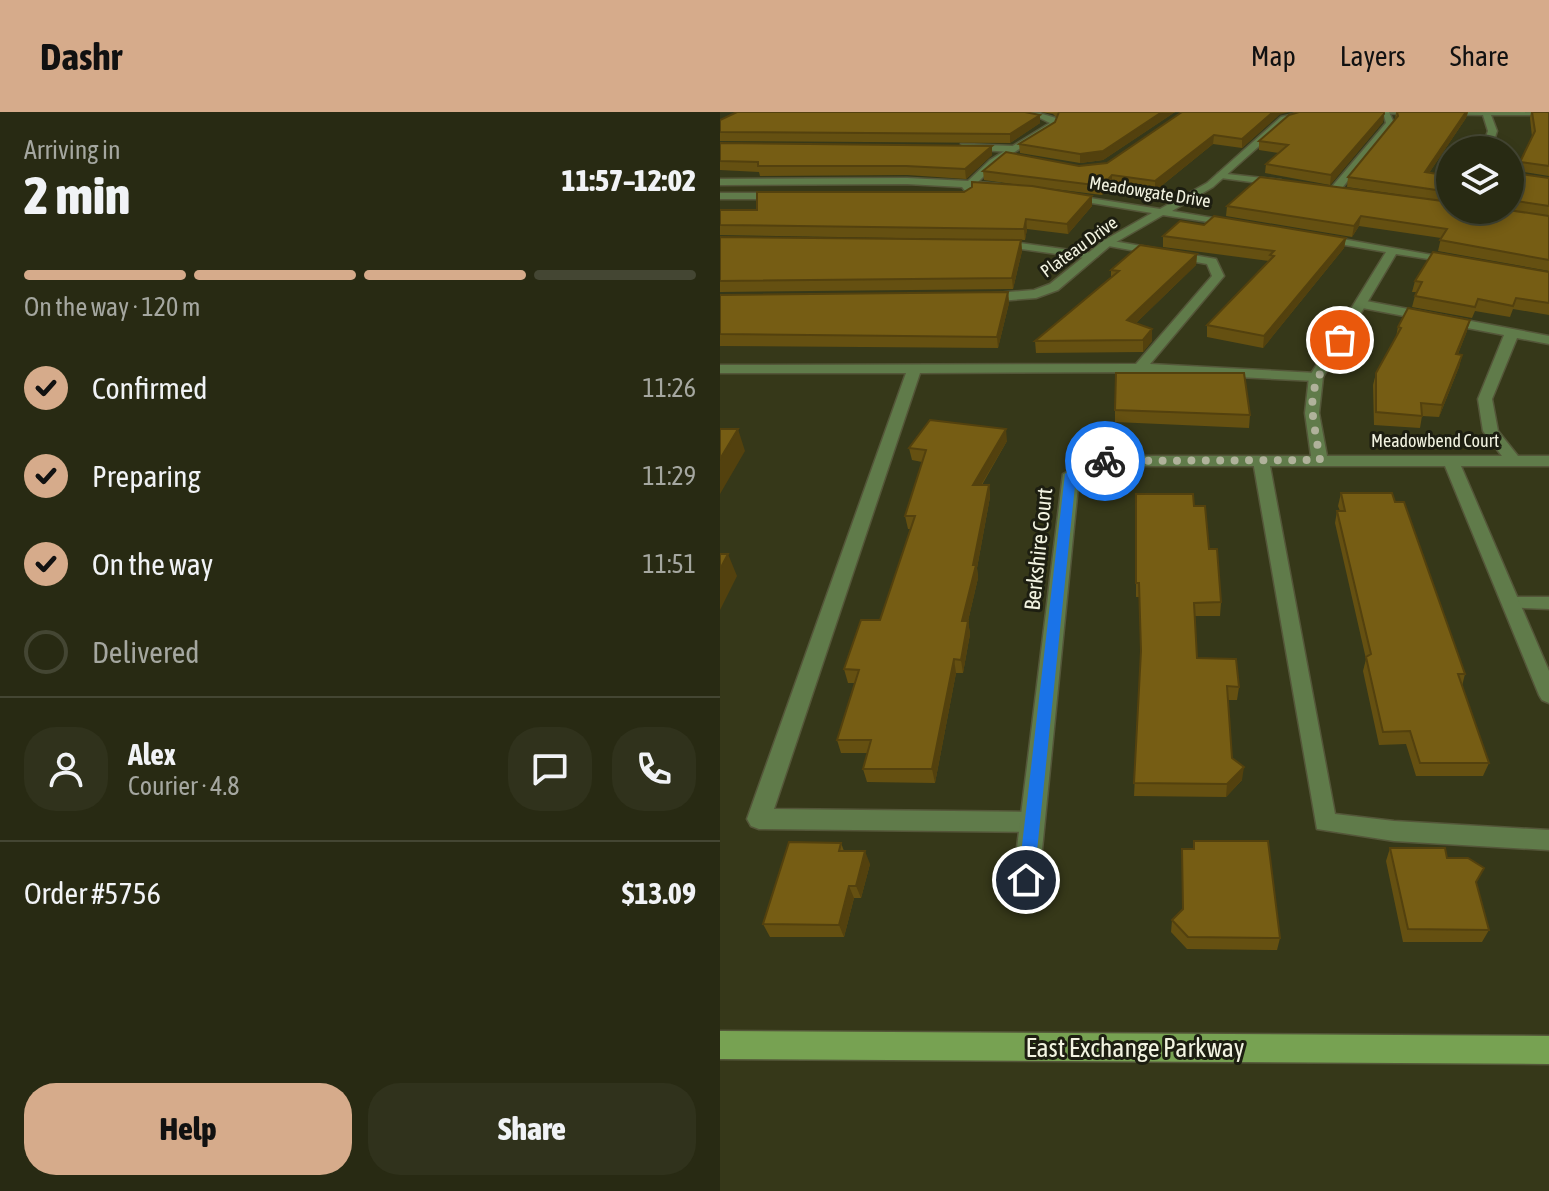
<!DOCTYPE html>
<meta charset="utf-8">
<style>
:root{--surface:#282a13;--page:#30321c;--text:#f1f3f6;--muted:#a5a7a0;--line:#444633;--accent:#d6ab8b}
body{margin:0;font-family:"Asap Condensed",sans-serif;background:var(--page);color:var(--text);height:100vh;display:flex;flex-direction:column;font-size:30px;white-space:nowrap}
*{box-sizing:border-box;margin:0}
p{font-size:26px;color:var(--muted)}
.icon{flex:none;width:44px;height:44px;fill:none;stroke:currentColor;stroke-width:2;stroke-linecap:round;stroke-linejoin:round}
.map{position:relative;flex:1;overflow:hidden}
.sheet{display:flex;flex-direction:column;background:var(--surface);width:720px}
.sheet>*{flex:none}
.fabs{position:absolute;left:716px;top:24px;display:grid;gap:16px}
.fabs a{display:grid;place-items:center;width:88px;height:88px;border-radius:50%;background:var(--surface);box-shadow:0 4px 12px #0003,0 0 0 2px var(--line);font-size:40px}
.pin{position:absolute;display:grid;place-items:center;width:68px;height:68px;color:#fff;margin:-34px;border:4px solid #fff;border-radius:50%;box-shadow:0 2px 8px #0007}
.courier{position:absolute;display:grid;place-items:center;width:80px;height:80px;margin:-40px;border:6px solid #1a73e8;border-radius:50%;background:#fff;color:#222;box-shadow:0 2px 10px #0007}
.head em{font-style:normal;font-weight:800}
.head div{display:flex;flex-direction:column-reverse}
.head{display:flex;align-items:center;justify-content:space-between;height:136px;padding:0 24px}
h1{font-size:52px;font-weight:800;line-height:60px}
.bar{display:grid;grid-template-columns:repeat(4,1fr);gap:12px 8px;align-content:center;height:96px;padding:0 24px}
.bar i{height:10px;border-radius:6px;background:var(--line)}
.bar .current{background:var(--accent)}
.bar p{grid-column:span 4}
.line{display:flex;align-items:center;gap:20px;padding:0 24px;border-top:2px solid var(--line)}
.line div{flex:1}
.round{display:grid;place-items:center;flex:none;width:84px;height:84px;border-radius:32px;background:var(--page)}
ol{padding:0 24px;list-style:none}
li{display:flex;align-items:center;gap:24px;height:88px}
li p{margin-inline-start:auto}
li .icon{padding:8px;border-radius:50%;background:var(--accent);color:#111;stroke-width:4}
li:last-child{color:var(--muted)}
li i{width:44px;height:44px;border:4px solid var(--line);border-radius:50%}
.cta{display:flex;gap:16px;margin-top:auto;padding:16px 24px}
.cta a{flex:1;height:92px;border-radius:32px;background:var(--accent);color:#111;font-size:32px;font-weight:800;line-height:92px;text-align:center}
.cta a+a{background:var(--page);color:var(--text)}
header{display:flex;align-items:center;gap:48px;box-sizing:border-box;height:112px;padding:0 40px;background:var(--accent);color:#111}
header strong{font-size:38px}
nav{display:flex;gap:44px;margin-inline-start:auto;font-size:28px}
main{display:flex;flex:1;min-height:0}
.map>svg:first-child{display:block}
</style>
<header>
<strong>Dashr</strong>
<nav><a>Map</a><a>Layers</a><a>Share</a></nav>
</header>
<main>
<section class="sheet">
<div class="head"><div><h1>2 min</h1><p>Arriving in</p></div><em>11:57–12:02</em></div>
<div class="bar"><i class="current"></i><i class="current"></i><i class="current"></i><i></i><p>On the way · 120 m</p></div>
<ol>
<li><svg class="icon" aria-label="check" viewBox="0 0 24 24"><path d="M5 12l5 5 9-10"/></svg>Confirmed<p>11:26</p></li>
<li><svg class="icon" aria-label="check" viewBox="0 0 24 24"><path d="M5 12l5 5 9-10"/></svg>Preparing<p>11:29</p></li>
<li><svg class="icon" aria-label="check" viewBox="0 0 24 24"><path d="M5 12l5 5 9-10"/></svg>On the way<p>11:51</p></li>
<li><i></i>Delivered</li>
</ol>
<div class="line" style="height:144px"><a class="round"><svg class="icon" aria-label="person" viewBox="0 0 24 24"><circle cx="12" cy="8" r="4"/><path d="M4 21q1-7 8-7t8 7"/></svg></a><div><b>Alex</b><p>Courier · 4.8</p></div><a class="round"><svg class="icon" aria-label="chat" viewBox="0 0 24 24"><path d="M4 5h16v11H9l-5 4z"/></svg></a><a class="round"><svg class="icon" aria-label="phone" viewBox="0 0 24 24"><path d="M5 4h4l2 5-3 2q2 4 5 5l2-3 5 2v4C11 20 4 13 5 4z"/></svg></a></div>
<div class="line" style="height:104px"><div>Order #5756</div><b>$13.09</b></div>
<div class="cta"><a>Help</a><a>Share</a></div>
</section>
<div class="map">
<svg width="829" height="1079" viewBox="0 0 829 1079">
<rect width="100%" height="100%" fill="#363819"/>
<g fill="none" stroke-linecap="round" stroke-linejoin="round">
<defs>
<path id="lane" d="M663,0H669L674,11L618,81H610V77L666,11Z
M241,32L292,34L297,37L292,40L244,37Z
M498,61L561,68L566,71L561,74L501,66Z
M277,128L372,141L378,144L372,147L273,133L271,131Z
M387,128L496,147L504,164L430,252L596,261L603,265L596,269L420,260L200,261L54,697L311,700L319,703L323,710L319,717L311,720L39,717L31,714L27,707L186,261H0V253L416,252L492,164L487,152L383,133L381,131Z
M641,188L829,224V232L797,226L772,287L778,319L802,349L800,352H788L763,319L758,287L784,223L637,195L635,192Z
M541,344L549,349L615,702L674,709L829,718V738L674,729L597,717L533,349Z
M791,485H829V497L784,495L782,491Z"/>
<path id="street" d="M289,0L319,1L336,6L338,12L276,52L258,70L280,72V76H253L246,80L242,75L187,72L0,73V67L187,66L248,69L270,48L330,11L318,5L289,4Z
M583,0H597L567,9L493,75L452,99L517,110L521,111V115L443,103L391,133L338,178L316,186L264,190L258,186L264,182L314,178L330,172L383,129L432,101L348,87L344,82L440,97L487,71L561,5Z
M829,0V3H771L777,19L771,38H761L768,19L763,3L633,1Z
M0,81H65L70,84L65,87H0Z
M600,123L740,148L734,151L676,142L603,265L599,301L607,344H829V354H741L829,559V591L822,588L819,583L725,354H381L359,364L319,768L315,776L306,779L297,776L293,768L343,362L378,344H591L585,301L589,265L666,140L596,128V124Z"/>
<path id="secondary" d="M0,919L829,924V952L0,947Z"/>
</defs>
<use href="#lane" stroke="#545639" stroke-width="3"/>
<use href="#street" stroke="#545639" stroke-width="3"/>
<use href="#secondary" stroke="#545639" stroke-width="3"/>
<use href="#lane" fill="#607b4a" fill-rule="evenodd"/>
<use href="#street" fill="#607b4a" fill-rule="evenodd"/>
<use href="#secondary" fill="#77a252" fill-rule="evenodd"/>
</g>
<path fill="#655011" d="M321,0H455L383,48L360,51L300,41L299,32L335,10L337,6L333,2Z
M676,0H748L746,6L709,61L730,64V90L627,75L628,65L675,8Z
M811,0H829V64L798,59L800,50L812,25L810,6Z
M664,2L663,10L610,73L545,61L546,52L559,41L539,38V29Z
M559,3L522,36L493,32L435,79L392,72L382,83L318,75L372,84V94L348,122L307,117L305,128L0,123V98H37L308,74L264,68L263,59L359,54L387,51Z
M0,8L320,11L290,31L0,29Z
M0,31L272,43L246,67L187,63L40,64L39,60L0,58Z
M829,66V104L790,98V68Z
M507,94L829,104V159L718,139L721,126L639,114L632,125L506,104Z
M443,124L626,126L624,136L543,236L487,225V213L549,149L443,135Z
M0,125L301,128L302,139L293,177L0,180Z
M477,142L476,153L416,211L432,217V229L423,240L316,241L315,229L391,165V158Z
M829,160V203L793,197L790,205L755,199L752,206L692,195L696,180H692L695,169Z
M288,180L289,191L278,236L0,234V183Z
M678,215L747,219L738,242L742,243L739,255L719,305L702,304L700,316L654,313L653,273L656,261L676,225Z
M395,298L530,303L529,316L395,310Z
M287,329L262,373H269L270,385L257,456L258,466L248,509L250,522L243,561H236L215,671L147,670L143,657L148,641H121L117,628L135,571H128L124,557L160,508L190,417H188L185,404L202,350L192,348L189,336Z
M621,381L745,562L742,574L769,651L763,664H696L686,632L659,633L643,559L646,547L615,411L617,399H620L618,394Z
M416,382L474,394L489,437L501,490L500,504H475L477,546L519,575L517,588H508L512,646L522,668L506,685L414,684L421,545L419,485H416Z
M474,729L560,826L557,838L467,837L451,820L452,808L462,798V737H473Z
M121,731L124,739L150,752L141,786H134L124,825H50L43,812Z
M670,736L727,746L756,772L769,818L762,830H683L666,749Z"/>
<path fill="#53410e" d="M442,0H455L383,48L360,51V42Z
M553,0H569L559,3L522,36V27Z
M746,0H748L746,6L703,70L705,60Z
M664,2L663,10L610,73L611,63Z
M320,3V11L290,31V22Z
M494,23L493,32L435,79V69Z
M272,34V43L246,67L245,57Z
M392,63V72L382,83V74Z
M372,84V94L348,122L347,112Z
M641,104L639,114L632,125L634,114Z
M306,107L307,117L305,128L304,117Z
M626,126L624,136L543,236L544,224Z
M301,128L302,139L293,177L292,166Z
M477,142L476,153L407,220V208Z
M288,180L289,191L278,236L277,225Z
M750,208L747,219L733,254L736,242Z
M432,217V229L423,240V228Z
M742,243L739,255L719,305L722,293Z
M18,317L25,339L0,382V347Z
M286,317L287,329L254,385L253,373Z
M269,373L270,385L257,456L258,466L245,522L242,509Z
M8,442L17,464L0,498V457Z
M248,509L250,522L243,561L241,548Z
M234,547L236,561L215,671L212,657Z
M524,655L522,668L506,685L507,672Z
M145,739L150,752L141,786L136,774Z
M129,774L134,786L124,825L119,813Z"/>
<path fill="#765d14" stroke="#53410e" stroke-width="2" d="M17,0H305L320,3L290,22L0,20V8Z
M339,0H442L383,39L360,42L299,32L335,10Z
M462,0H553L522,27L494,23L435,69L392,63L382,74L263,59L286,40L359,54L387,51Z
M579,0H664V2L611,63L546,52L568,33L539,29L569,3Z
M677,0H746L705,60L730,64V80L628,65L678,4Z
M812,0H829V54L800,50L815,19Z
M0,31L272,34L245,57L186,54H38V50L0,49Z
M794,61L829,66V94L790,88V68Z
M540,65L730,90V98H788L829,104V148L720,128L727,117L641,104L634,114L507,94Z
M252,70L312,74L372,84L347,112L306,107L304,117L0,113V98H37V80H244L252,75Z
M494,104L626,126L544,224L487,213L554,144L550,143L554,139L443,124L460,109L484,113Z
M0,125L301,128L292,166L0,169Z
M420,133L477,142L407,208L432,217L423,228L315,229L399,159L391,158Z
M713,140L829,160V191L796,186L793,194L758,187L755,195L695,184L702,170L695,169Z
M288,180L277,225L0,222V183Z
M688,196L750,208L736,242L742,243L722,293L701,291L702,304L656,300V261L681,216L678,215Z
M396,261H524L530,303L395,298Z
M210,308L286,317L253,373H269L253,453H256L242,509H248L241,548L234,547L212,657H143L151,628H117L139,558L124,557L141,508H160L195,404H185L206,338L189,336Z
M0,317H18L0,347Z
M621,381H672L675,390H684L745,562H738L769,651H700L690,619L663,620L646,545L651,542L617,399H625Z
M416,382H473L474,394H485L489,437H497L501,490L474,491L477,546L516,547L519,575L507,574L512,646L524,655L507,672L414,671L421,539L419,471H416Z
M0,442H8L0,457Z
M474,729H548L560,826L468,825L452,808L463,797L462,737H474Z
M69,730L121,731L119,739H145L136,774H129L119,813L43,812Z
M670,736H725L727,746H748L764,756L756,770L769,818L688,817Z"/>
<path fill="#1a73e8" d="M385,346L388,351L370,354L356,364L314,768L306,775L298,768L345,362L364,350Z"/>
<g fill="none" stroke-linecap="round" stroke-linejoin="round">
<path stroke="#b0b29b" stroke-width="8" stroke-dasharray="0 14.4" d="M385,349L600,348C590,286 584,283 620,228"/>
</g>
<g text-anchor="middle" stroke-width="6" stroke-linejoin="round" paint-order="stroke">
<g font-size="18" fill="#f2f3e1" stroke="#1d1e11">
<text transform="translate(430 80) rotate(9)" y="6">Meadowgate Drive</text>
<text transform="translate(359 135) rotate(-36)" y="6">Plateau Drive</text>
<text x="715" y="335">Meadowbend Court</text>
</g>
<g font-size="22" fill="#f2f3e1" stroke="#1d1e11">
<text transform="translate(318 437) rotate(-84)" y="8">Berkshire Court</text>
</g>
<g font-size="26" fill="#f2f3e1" stroke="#1d1e11">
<text x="415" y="945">East Exchange Parkway</text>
</g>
</g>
</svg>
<div class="fabs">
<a><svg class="icon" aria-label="layers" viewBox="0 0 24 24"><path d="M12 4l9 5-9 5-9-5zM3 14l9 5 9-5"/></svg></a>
</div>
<div class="pin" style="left:620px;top:228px;background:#ea580c"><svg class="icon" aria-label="bag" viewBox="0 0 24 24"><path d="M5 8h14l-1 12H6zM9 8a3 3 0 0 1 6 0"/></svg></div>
<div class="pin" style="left:306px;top:768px;background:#1f2937"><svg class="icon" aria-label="home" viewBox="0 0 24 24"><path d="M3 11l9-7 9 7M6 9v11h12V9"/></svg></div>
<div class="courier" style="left:385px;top:349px"><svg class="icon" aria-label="bike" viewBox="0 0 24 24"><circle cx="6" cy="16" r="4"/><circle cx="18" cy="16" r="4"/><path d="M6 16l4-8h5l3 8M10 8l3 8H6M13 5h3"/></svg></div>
</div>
</main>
